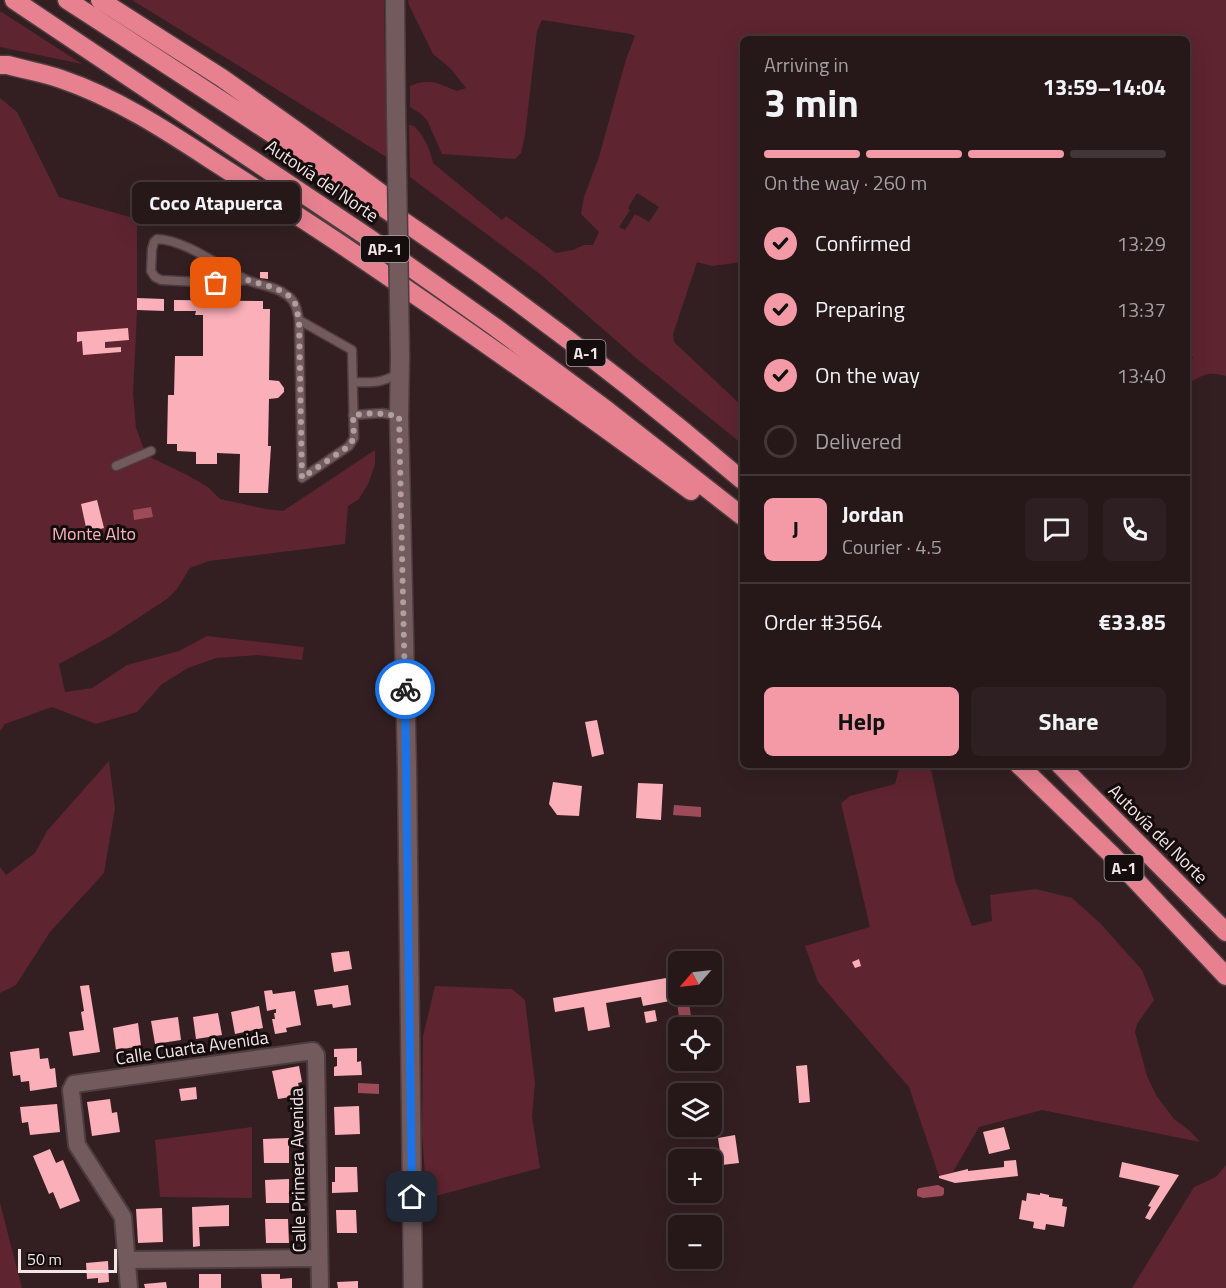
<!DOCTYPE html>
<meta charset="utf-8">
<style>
:root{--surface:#261719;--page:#2e2022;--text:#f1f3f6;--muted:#a49fa2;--line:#423638;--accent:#f49aa6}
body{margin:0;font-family:"Titillium Web",sans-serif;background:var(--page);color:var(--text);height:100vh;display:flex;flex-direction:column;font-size:22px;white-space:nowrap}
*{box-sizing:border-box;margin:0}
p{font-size:20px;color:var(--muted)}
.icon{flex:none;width:33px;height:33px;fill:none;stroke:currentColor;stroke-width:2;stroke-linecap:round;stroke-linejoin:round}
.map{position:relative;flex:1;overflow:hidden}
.side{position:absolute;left:740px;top:36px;width:450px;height:732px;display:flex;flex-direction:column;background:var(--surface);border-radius:9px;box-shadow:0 6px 24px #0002,0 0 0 2px var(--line)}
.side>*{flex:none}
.needle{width:39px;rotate:242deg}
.tools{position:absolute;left:668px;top:951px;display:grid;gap:12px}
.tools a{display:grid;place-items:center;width:54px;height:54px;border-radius:9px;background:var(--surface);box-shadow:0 6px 24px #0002,0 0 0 2px var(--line);font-size:30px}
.scale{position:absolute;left:18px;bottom:15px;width:99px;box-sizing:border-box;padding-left:6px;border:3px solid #f3e4e5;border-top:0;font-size:16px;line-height:21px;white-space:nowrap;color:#f3e4e5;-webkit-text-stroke:4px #150c0d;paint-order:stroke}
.pin{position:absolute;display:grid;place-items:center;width:51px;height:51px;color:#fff;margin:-26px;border-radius:12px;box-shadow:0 3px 9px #0006}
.courier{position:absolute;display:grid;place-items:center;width:60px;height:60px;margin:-30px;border:4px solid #1a73e8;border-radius:50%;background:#fff;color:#222;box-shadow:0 2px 8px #0007}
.bubble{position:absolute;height:42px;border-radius:9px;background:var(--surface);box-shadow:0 6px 24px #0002,0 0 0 2px var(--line);font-size:20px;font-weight:700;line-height:42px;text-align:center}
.headline em{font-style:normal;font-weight:700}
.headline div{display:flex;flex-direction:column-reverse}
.headline{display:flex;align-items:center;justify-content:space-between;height:102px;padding:0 24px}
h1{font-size:39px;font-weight:700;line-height:45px}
.bar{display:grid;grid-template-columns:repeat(4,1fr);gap:9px 6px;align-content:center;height:72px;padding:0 24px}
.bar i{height:8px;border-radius:4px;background:var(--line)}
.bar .current{background:var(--accent)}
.bar p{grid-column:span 4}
.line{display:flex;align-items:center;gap:15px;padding:0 24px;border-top:2px solid var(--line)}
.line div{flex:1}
.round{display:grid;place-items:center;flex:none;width:63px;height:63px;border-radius:9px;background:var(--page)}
ol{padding:0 24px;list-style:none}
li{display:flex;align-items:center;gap:18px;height:66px}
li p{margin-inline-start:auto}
li .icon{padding:6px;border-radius:50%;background:var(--accent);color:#111;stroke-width:4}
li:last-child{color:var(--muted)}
li i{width:33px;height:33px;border:3px solid var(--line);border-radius:50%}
.primary-button{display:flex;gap:12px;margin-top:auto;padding:12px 24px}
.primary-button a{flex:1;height:69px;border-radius:9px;background:var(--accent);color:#111;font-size:24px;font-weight:700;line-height:69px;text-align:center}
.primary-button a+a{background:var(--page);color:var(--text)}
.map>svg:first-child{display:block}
</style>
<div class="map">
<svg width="1226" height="1288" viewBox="0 0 1226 1288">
<rect width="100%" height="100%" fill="#331f21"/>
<path fill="#5e242f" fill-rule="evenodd" d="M132,0H384L386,126L388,158Z
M408,0H1226V376C1209,372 1207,373 1192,381L1191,393L1187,395V362L1193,358L1191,354L1186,353V39H742V262L712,266L697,262L673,334L674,342L742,406V444L636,358L540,274L410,177L409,125L414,126C424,136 430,149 433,163L502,220L506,216L556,253L573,250L584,245H593L599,232L581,214L584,197L599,157L626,59L635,36L631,34L542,20L537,31L525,135L521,153L515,159L442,154L427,120L421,114L410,107V86C431,77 438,84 457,91L466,88L450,68L433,54L409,5ZM637,193L659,207L649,222L635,214L625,230L619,227L630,210L628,208Z
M0,11L82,64L0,47Z
M0,98L17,112L59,197L137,219V313L133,393L136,428L144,449L150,457L187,475L208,487L220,499L266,509L283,511L375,450V465L368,484L359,499L348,506L345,544L209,561L190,568L177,589L167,599L109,637L59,664L65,692L92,688L127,665L179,651L207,636L304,647L302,660L258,655L216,658L188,668L162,684L137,712L96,724L52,707L5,724L0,731Z
M109,761L115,808L104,873L50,932L16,985L0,993V867L6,875L35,853L47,831Z
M900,765H930L955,880L972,926L992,921L990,895L1036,889L1072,898L1100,923L1142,970L1154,1000L1137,1024L1135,1032L1147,1076L1156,1095L1174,1119L1190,1131L1200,1142L1042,1110L979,1127L953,1172L939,1176L909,1087L818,982L805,946L870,927L841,803L850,796L895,784Z
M435,986L512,989L525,1000L535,1083L532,1116L540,1168L432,1197L425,1176L422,1133L423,1036Z
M252,1127V1198L160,1197L155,1140Z
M1226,1165V1288H1132L1194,1187L1216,1177Z
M0,1203L22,1288H0Z"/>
<path fill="#9e4b59" d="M151,507L153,517L134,520L133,510Z
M674,805L701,807V817L673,815Z
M676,993L688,995L691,1016L679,1018Z
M358,1083L379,1084V1094L358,1093Z
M938,1185L944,1188V1194L942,1196L923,1198L917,1196V1190L919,1188Z"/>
<path fill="#fbafb8" d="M260,272H268V279L260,278Z
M137,298L164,299V311L137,310Z
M174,300L263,301V309H270L269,380L279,381L284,388V392L278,398L269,399L268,446H271L268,493H239L240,454L217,453V464H196V452L177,451V444H167L168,395H174L175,356H203V315H195L196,311H174Z
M128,328L129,340L105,342V348L121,347V352L83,355L82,341L77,342V332Z
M97,500L104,528L87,532L81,504Z
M597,720L604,754L592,757L585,722Z
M553,782L582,786L579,816L557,815L549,804Z
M638,783L663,784L661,820L636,818Z
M349,951L352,969L334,972L331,953Z
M859,959L861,966L855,968L852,962Z
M666,978L670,1001L643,1006L641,997L606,1003L610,1027L588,1031L584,1007L555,1012L553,998Z
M89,985L100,1052L73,1056L69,1032L84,1030L81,1012L84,1011L80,986Z
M348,985L351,1005L333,1008L332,1004L317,1006L314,990Z
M272,990L273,994L295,991L301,1025L286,1028L287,1032L275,1034L272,1019H275L274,1013H276V1009L267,1011L264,991Z
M259,1006L263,1028L235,1034L231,1012Z
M655,1010L657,1021L646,1023L644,1012Z
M218,1013L222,1035L196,1039L193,1017Z
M178,1017L181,1040L155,1044L151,1021Z
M138,1023L141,1046L116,1050L113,1028Z
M39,1048L40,1059L48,1058L50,1069L55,1068L57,1087L30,1091L29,1081L21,1082L20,1075L13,1076L10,1052Z
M357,1048V1062L361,1061L362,1075L334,1076V1067L337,1066V1057H334V1049Z
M807,1065L810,1102L799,1103L796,1066Z
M299,1066L302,1082L298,1083L299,1087L295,1088L296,1096L278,1099L272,1071Z
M196,1087L197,1099L181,1101L179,1089Z
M110,1099L112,1113L117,1112L120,1132L92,1136L87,1102Z
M57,1104L60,1132L30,1135L28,1122L22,1123L20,1107Z
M359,1106L360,1134L335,1135L334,1107Z
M1004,1127L1010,1149L989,1154L983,1132Z
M735,1135L739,1163L722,1165L718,1138Z
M289,1138V1163H264L263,1139Z
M50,1149L56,1163L63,1160L80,1201L60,1209L53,1192L49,1194L33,1156Z
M1016,1160L1018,1176L955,1183L939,1178V1176L968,1169V1171L1004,1167V1161Z
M1122,1162L1179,1175L1150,1220L1145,1218L1151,1207L1148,1206L1160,1186L1119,1177Z
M335,1167H357L358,1192L332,1193V1182H335Z
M289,1179V1203H266L265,1180Z
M1027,1193L1040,1195V1193L1049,1195V1197L1063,1199L1062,1206L1067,1207L1064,1227L1046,1224L1045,1230L1033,1228L1034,1222L1019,1219L1022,1200L1026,1201Z
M229,1205V1226L199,1227L200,1246L193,1247L192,1207Z
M162,1208L163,1242L138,1243L136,1209Z
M336,1210H356L357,1233H337Z
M265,1219H288L289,1243H266Z
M108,1261L109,1282L98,1283V1278L87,1279L86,1263Z
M199,1274H221V1288H199Z
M261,1274H280V1279L292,1278V1288H262Z
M358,1281V1288H338L337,1282Z
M166,1282L167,1288H145L144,1284Z"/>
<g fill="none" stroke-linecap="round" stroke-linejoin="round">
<defs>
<path id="lane" d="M247,280L216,283L161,280L155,277L151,271L152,249L154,242L157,239C186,240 220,267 245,279C259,286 275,285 288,296C296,302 297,310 299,320
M299,320L352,350L354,438L349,446L302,478Z
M353,382C374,383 381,383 400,373
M353,415L382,413L399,416
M116,466L151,451"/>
<path id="street" d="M127,1260L319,1258
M129,1288L123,1217L77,1145L71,1090L74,1084L313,1051L316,1055L320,1288"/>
<path id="secondary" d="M395,0L396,111
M400,357L399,416L407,769L413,1288"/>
<path id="highway" d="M14,0L369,238L495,327L608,411L742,516
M67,0C186,77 305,154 422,234C533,310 640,393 742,480
M100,0L222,78L301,134L382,194
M0,65H8C25,70 44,73 61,79C117,98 167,131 216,163C258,190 300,217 342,245C460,325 577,407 691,491
M1019,765L1112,855L1226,976
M1060,765L1226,932"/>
</defs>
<use href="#lane" stroke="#4e3d3f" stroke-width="11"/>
<use href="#street" stroke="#4e3d3f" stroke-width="20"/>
<use href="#secondary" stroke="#4e3d3f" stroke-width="21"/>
<use href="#highway" stroke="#4e3d3f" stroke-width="21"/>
<use href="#lane" stroke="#735b5d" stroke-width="8"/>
<use href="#street" stroke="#735b5d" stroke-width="16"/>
<use href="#secondary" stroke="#735b5d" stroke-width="18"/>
<use href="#highway" stroke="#e78190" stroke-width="18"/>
<defs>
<path id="secondary-bridge" d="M396,111L400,357"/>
</defs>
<use href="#secondary-bridge" stroke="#4e3d3f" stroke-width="21" stroke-linecap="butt"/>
<use href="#secondary-bridge" stroke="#735b5d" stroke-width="18"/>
</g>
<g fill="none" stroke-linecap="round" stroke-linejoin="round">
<path stroke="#b09fa0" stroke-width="6" stroke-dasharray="0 10.8" d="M216,283L247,280L275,288L287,294L295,303L299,320L302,478L349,446L354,438L353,415L375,413L399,416L405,689"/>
<path stroke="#1a73e8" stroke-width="8" d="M405,689L412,1197"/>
</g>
<g text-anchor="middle" stroke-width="6" stroke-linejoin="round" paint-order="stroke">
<g fill="#150c0d" stroke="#b0a3a4" stroke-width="1.5">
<rect x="361" y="236" width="48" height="26" rx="4.5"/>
<rect x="566.5" y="340" width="39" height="26" rx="4.5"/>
<rect x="1104.5" y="855" width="39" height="26" rx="4.5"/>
</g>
<g font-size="16" font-weight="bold" fill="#f3e4e5">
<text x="385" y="255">AP-1</text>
<text x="586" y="359">A-1</text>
<text x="1124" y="874">A-1</text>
</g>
<g font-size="18" fill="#f3e4e5" stroke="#150c0d">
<text transform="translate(322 181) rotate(34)" y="6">Autovía del Norte</text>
<text transform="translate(1158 834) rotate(45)" y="6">Autovía del Norte</text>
<text transform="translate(192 1048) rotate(-8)" y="6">Calle Cuarta Avenida</text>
<text transform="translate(298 1170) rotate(-91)" y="6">Calle Primera Avenida</text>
</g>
<g font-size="18" fill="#f9b1ba" stroke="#150c0d">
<text x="94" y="540">Monte Alto</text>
</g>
</g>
</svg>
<div class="tools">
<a><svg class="needle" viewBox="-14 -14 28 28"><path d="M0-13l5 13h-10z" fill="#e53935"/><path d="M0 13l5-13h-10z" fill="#a49fa2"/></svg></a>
<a><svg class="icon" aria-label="locate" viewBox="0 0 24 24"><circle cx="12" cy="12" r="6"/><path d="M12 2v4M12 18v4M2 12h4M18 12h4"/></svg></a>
<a><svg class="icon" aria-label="layers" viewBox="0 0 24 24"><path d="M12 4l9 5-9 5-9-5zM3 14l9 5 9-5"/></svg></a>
<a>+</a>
<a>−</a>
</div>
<div class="scale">50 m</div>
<div class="pin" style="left:216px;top:283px;background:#ea580c"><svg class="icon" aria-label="bag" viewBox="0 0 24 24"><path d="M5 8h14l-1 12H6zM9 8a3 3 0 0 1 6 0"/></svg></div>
<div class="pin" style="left:412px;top:1197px;background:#1f2937"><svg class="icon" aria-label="home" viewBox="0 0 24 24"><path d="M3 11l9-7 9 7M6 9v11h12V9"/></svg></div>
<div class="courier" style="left:405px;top:689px"><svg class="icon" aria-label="bike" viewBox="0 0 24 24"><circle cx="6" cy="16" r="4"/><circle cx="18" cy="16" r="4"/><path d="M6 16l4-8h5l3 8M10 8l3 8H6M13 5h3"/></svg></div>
<div class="bubble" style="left:132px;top:182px;width:168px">Coco Atapuerca</div>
<section class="side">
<div class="headline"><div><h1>3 min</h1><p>Arriving in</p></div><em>13:59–14:04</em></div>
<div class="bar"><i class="current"></i><i class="current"></i><i class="current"></i><i></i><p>On the way · 260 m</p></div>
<ol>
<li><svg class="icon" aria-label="check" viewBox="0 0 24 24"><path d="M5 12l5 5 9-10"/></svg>Confirmed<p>13:29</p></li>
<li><svg class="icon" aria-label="check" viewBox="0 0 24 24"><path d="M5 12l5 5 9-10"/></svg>Preparing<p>13:37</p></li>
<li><svg class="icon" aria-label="check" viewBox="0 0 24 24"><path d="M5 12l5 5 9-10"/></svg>On the way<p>13:40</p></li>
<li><i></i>Delivered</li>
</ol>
<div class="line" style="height:108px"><b class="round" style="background:var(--accent);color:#111">J</b><div><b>Jordan</b><p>Courier · 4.5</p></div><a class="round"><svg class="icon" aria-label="chat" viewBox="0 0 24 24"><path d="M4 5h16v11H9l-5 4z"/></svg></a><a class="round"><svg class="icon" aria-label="phone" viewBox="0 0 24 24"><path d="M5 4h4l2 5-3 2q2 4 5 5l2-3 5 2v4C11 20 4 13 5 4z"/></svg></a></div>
<div class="line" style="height:78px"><div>Order #3564</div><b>€33.85</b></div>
<div class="primary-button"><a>Help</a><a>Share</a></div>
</section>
</div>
